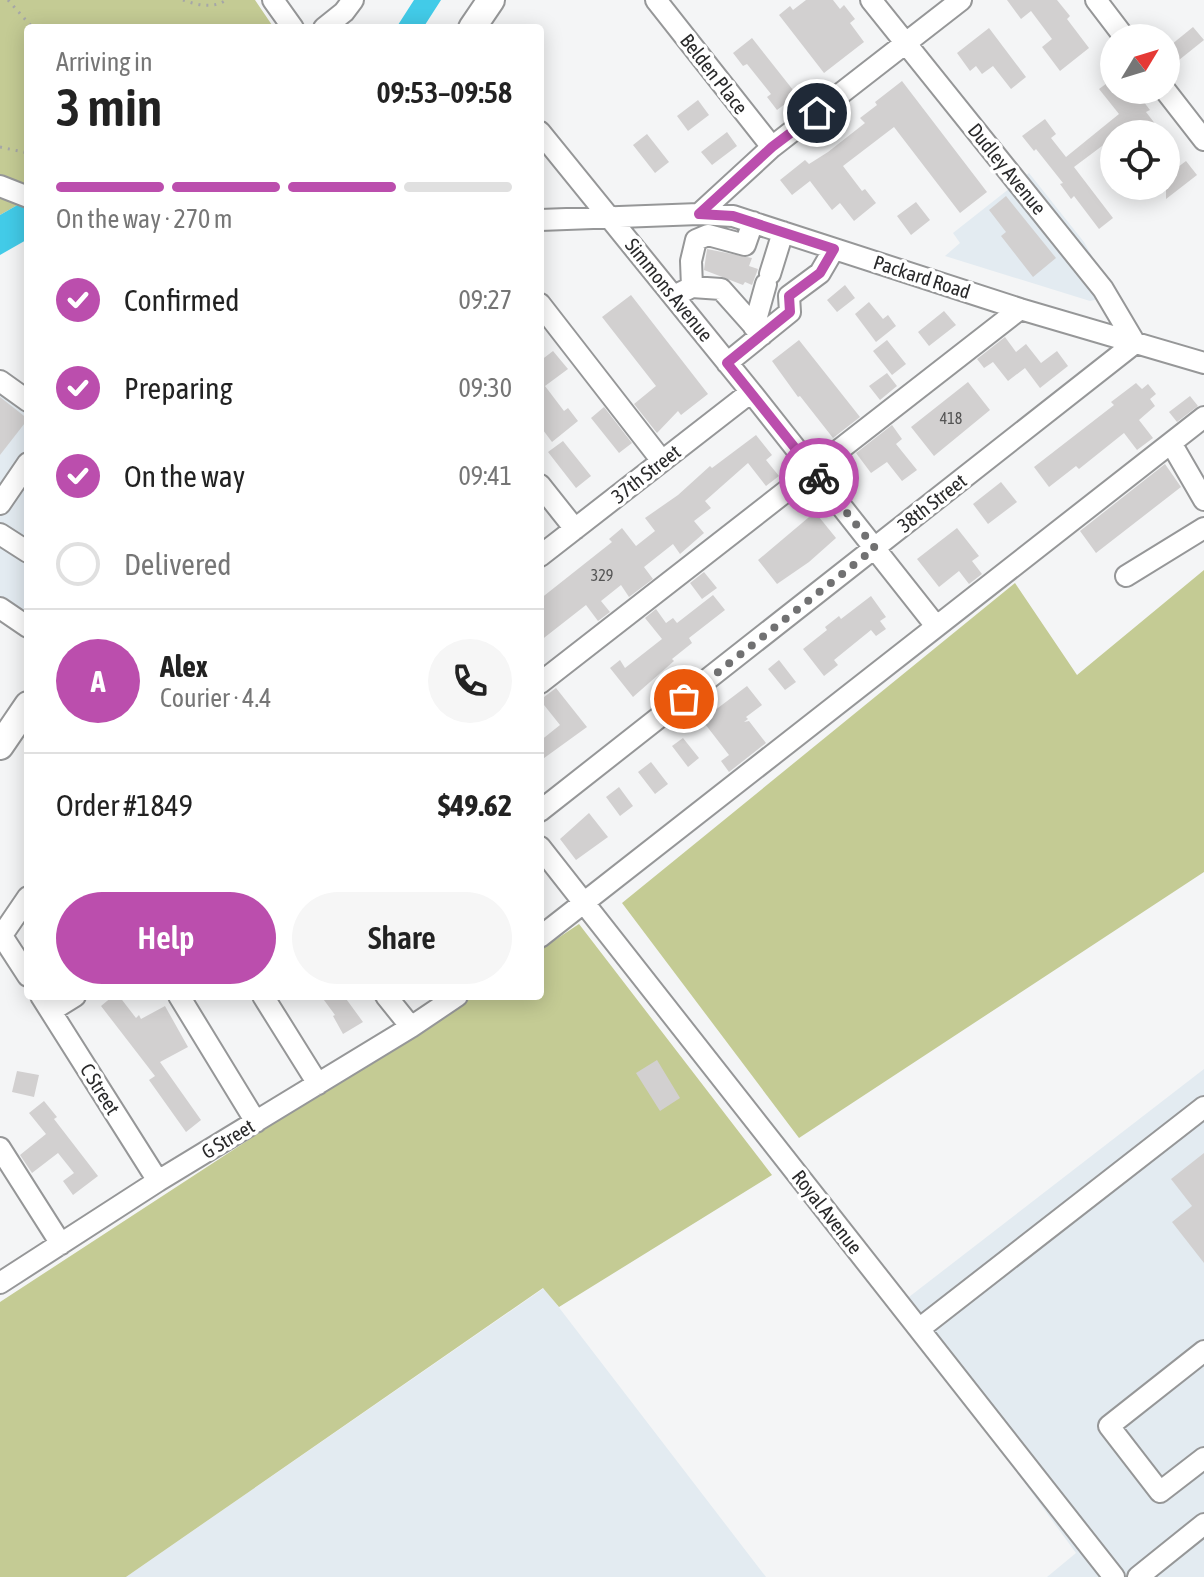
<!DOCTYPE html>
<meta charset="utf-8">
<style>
:root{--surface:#fff;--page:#f6f6f6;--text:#222;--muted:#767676;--line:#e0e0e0;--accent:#bb4ead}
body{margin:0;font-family:"Asap Condensed",sans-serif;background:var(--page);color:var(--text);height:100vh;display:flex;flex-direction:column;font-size:30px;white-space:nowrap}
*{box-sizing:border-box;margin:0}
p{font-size:26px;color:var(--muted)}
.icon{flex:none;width:44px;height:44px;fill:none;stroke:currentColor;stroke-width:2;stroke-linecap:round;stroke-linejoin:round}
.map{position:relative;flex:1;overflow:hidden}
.panel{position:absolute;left:24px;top:24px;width:520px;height:976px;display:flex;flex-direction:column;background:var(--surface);border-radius:8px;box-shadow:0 4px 20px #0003}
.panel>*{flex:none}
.needle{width:52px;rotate:52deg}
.buttons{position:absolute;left:1100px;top:24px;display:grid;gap:16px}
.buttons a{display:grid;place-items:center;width:80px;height:80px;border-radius:50%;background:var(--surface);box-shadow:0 4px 20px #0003;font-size:40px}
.pin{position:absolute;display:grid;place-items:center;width:68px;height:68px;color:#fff;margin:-34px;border:4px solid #fff;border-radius:50%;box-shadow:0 2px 8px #0007}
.courier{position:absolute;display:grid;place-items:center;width:80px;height:80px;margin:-40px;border:6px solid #bb4ead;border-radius:50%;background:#fff;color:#222;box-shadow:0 2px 10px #0007}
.overview em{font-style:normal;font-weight:600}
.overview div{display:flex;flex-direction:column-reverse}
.overview{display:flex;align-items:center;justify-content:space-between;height:136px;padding:0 32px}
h1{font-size:52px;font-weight:600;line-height:60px}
.bar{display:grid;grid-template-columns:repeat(4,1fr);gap:12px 8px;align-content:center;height:96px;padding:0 32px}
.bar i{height:10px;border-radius:6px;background:var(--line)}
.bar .on{background:var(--accent)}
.bar p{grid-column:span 4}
.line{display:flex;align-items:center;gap:20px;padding:0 32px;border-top:2px solid var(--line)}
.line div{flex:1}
.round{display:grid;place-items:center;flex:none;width:84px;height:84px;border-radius:42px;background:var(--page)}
ol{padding:0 32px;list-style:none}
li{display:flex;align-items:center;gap:24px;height:88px}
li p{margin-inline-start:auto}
li .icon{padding:8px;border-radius:50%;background:var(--accent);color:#fff;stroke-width:4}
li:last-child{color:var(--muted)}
li i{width:44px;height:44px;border:4px solid var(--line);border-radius:50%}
.cta{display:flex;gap:16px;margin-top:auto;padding:16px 32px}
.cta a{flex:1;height:92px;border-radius:48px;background:var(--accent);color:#fff;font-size:32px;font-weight:600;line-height:92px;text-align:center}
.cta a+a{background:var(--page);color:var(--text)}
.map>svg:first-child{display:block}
</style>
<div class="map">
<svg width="1204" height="1577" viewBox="0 0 1204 1577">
<rect width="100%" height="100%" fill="#f4f5f6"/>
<path fill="#e3ebf1" d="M1029,173L1084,242L1100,270L1104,283L1095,300L1090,301L945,256L960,243L953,233Z
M0,369L28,388V641L0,622Z
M1204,1069V1577H1047L1076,1553L896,1307Z
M544,1288L766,1577H126Z"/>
<path fill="#c4cb94" d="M0,0H255L274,28H28V199L0,215Z
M1204,570V872L799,1138L622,903L1015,583L1077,675Z
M579,924L772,1175L559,1307L543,1288L126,1577H0V1302L469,996H540V950Z"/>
<path fill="#42cbe8" d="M414,0H441L423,28H396Z
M28,199V239L0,255V215Z"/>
<path fill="#d2d0d0" d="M806,0H833L840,9L844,5L855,19L850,23L864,42L824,73L779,15L790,6L793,10Z
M1007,0H1057L1070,16L1067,19L1089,48L1060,71L1042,47L1052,39L1031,11L1021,19Z
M1193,27L1204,40L1174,64L1166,54V49Z
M989,28L1026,77L1011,89L993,66L982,74L976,66L970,71L957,53Z
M752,38L797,95L777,110L767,97L771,94L747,64L743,66L733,53Z
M1114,78V90H1127L1135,101L1140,97L1150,110L1146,112L1163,134H1114V137L1074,167L1113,218L1099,229L1074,196L1071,199L1060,184L1063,183L1036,149L1034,151L1022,136L1045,119L1056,134L1051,138L1066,157L1119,114L1099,89Z
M902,81L987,192L960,213L894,127L843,166L862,191L865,189L876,203L854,221L840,203L832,210L810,181L792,195L780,180L805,160L809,164L828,152L865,123L860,118L877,105L875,102Z
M698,100L709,115L688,131L677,116Z
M727,132L737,146L712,165L701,152Z
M647,134L669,162L655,173L633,145Z
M1186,161L1197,175L1166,199V176Z
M1006,196L1056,258L1033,277L1001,236L1006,232L989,210Z
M916,202L930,220L911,235L897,216Z
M707,249L752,258L749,266L758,269L752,285L745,282L743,285L704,270Z
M845,285L855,298L837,312L827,300Z
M631,295L708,394L681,415L678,411L657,433L634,404L656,386L602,317Z
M869,302L883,319L888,315L896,326L876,342L855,314Z
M944,311L956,325L929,346L918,332Z
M1005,337L1016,352L1026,344L1041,363L1057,351L1068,366L1040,388L1025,368L1008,381L993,362L984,368L977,359Z
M799,340L860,417L833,438L800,396L798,397L772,361Z
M887,340L906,364L892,375L873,351Z
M553,351L568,369L545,386L564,411L568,408L578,421L552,442L540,426V361Z
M887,373L897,386L880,400L869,386Z
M968,382L990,410L934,456L911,427Z
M1136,383L1142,389L1148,384L1156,394L1150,399L1155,406L1139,420L1153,438L1137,450L1124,433L1079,469L1076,466L1049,487L1034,467L1114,405L1111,402Z
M1190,396L1198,406L1177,422L1169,412Z
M0,397L28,419L0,455Z
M604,407L632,443L619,453L591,418Z
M892,425L902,439L896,444L917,470L902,481L887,462L871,473L856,453Z
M756,435L772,455L766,460L779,476L766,486L748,463L705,501L711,508L694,521L704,533L680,554L673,544L644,567L653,579L629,597L621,585L601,601L610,612L598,621L586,605L540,641V599L612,542L609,539L622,528L636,546L655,531L645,518L678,495L710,466L712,468Z
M563,441L591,476L576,488L548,452Z
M1165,464L1181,487L1096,553L1080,531Z
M1001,482L1017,502L988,524L973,504Z
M815,512L836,538L809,562L777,584L758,560Z
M957,528L979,556L972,561L982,574L969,584L959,571L939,587L917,559Z
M704,572L717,588L702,599L690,583Z
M713,595L725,610L689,638L692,643L672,659L674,661L633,697L610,668L620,660L625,668L662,639L645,618L656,609L666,623L673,618L677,623Z
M871,596L886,617L880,621L886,629L876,636L871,630L834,660L838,665L824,676L803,649L827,630L825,627L839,616L841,619Z
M779,660L796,682L785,690L768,669Z
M747,686L762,705L746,717L748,719L744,722L749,721L766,743L729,772L721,761L729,755L702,720Z
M556,688L587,727L540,761V741L560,725L540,700Z
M683,738L699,758L688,767L672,746Z
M651,762L668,784L655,794L638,772Z
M619,787L633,806L620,816L606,797Z
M589,813L608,837L576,860L560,839Z
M113,996H119L136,1018L139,1015L141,1019L165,1006L188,1047L160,1062L201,1120L186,1132L149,1080L155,1076L101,1006Z
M321,996H344L363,1022L343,1034L333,1016L335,1015Z
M657,1060L680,1098L660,1111L636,1073Z
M17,1071L39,1075L34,1097L12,1092Z
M44,1101L57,1117L54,1119L98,1176L73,1195L63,1181L74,1173L58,1153L32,1173L20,1155L46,1134L29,1113Z
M1204,1153V1263L1172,1222L1192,1206L1171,1179Z"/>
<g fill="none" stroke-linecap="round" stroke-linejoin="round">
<defs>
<path id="minor" d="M273,0L293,28
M656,0L772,147
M1096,0L1125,38
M324,28L344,12L353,0
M1165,90L1204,140
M540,132L751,392L936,626
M0,186L28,197
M699,214L772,147L961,0
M540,220L699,214L733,216L1020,309L1204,363
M770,274L783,232
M692,287L691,261L696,240L708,235L745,245L753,222
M680,293L692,287L721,289L762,335
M540,304L662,461
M754,327L766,284
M727,363L790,312L789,296L820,273L834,249
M0,381L28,401
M1171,443L1204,500
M540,485L575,529
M0,504L28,463
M0,534L28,552
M540,556L751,392
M1126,576L1204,528
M0,608L28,627
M540,683L1020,309
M540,811L1135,343L1103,289L871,0
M540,847L1114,1577
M0,933L28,976
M540,937L1204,417
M0,938L28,897
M41,996L158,1181
M179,996L256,1122
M263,996L318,1084
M386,996L411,1027
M51,1011L75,996
M0,1148L61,1244
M0,1283L158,1181L411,1027L457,996
M919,1329L1204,1107
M1204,1351L1109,1426L1160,1492L1204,1458
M1138,1577L1204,1524"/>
<path id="major" d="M472,28L491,0
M0,746L28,705"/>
</defs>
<use href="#minor" stroke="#969798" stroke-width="24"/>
<use href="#major" stroke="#969798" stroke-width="30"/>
<path stroke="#a5a6a7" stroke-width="3" stroke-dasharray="2 6" stroke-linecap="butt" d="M8,0L33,28
M183,0C197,5 213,9 226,0
M0,147L28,153"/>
<use href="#minor" stroke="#fff" stroke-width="20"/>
<use href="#major" stroke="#fff" stroke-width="26"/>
</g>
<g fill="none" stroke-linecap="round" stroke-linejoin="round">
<path stroke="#717172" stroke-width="8" stroke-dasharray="0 14.4" d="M684,699L875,548L819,478"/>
<path stroke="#bb4ead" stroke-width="10" d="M817,113L772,147L699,214L733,216L834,249L820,273L789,296L790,312L727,363L819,478"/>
</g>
<g text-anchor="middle" stroke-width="7" stroke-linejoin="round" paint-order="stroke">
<g font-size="16" fill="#545454">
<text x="951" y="424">418</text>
<text x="602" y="581">329</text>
</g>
<g font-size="20" fill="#2a2a2b" stroke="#fff">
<text transform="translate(714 74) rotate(52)" y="7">Belden Place</text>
<text transform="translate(1007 169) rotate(51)" y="7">Dudley Avenue</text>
<text transform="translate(922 277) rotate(18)" y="7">Packard Road</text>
<text transform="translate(669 290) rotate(51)" y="7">Simmons Avenue</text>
<text transform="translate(646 474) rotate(-38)" y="7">37th Street</text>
<text transform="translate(932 503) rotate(-38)" y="7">38th Street</text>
<text transform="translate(100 1089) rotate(58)" y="7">C Street</text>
<text transform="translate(228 1139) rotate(-31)" y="7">G Street</text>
<text transform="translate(827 1212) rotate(52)" y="7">Royal Avenue</text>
</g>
</g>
</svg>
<div class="buttons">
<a><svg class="needle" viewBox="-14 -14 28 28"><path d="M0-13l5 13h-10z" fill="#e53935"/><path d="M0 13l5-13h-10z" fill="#767676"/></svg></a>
<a><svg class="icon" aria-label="locate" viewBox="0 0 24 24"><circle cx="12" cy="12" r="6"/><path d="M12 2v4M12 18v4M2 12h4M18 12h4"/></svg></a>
</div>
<div class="pin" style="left:684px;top:699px;background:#ea580c"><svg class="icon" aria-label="bag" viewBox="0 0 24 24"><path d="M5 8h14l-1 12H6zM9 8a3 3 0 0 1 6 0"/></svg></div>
<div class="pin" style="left:817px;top:113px;background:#1f2937"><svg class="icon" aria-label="home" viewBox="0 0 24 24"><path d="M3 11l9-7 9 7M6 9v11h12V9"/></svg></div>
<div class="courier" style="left:819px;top:478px"><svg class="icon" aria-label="bike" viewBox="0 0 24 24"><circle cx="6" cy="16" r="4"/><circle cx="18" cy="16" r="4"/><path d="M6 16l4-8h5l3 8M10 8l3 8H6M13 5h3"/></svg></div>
<section class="panel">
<div class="overview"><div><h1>3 min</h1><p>Arriving in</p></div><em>09:53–09:58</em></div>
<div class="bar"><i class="on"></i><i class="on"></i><i class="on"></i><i></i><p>On the way · 270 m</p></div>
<ol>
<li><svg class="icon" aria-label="check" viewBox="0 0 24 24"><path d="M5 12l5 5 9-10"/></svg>Confirmed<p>09:27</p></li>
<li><svg class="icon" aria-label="check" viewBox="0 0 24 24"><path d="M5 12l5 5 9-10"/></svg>Preparing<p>09:30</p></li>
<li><svg class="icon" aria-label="check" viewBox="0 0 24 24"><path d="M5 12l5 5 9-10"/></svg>On the way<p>09:41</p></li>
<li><i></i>Delivered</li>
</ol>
<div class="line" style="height:144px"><b class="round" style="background:var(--accent);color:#fff">A</b><div><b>Alex</b><p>Courier · 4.4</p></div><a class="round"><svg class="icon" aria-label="phone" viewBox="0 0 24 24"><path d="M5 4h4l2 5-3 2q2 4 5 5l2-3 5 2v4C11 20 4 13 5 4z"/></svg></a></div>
<div class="line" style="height:104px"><div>Order #1849</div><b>$49.62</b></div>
<div class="cta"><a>Help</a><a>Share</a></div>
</section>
</div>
